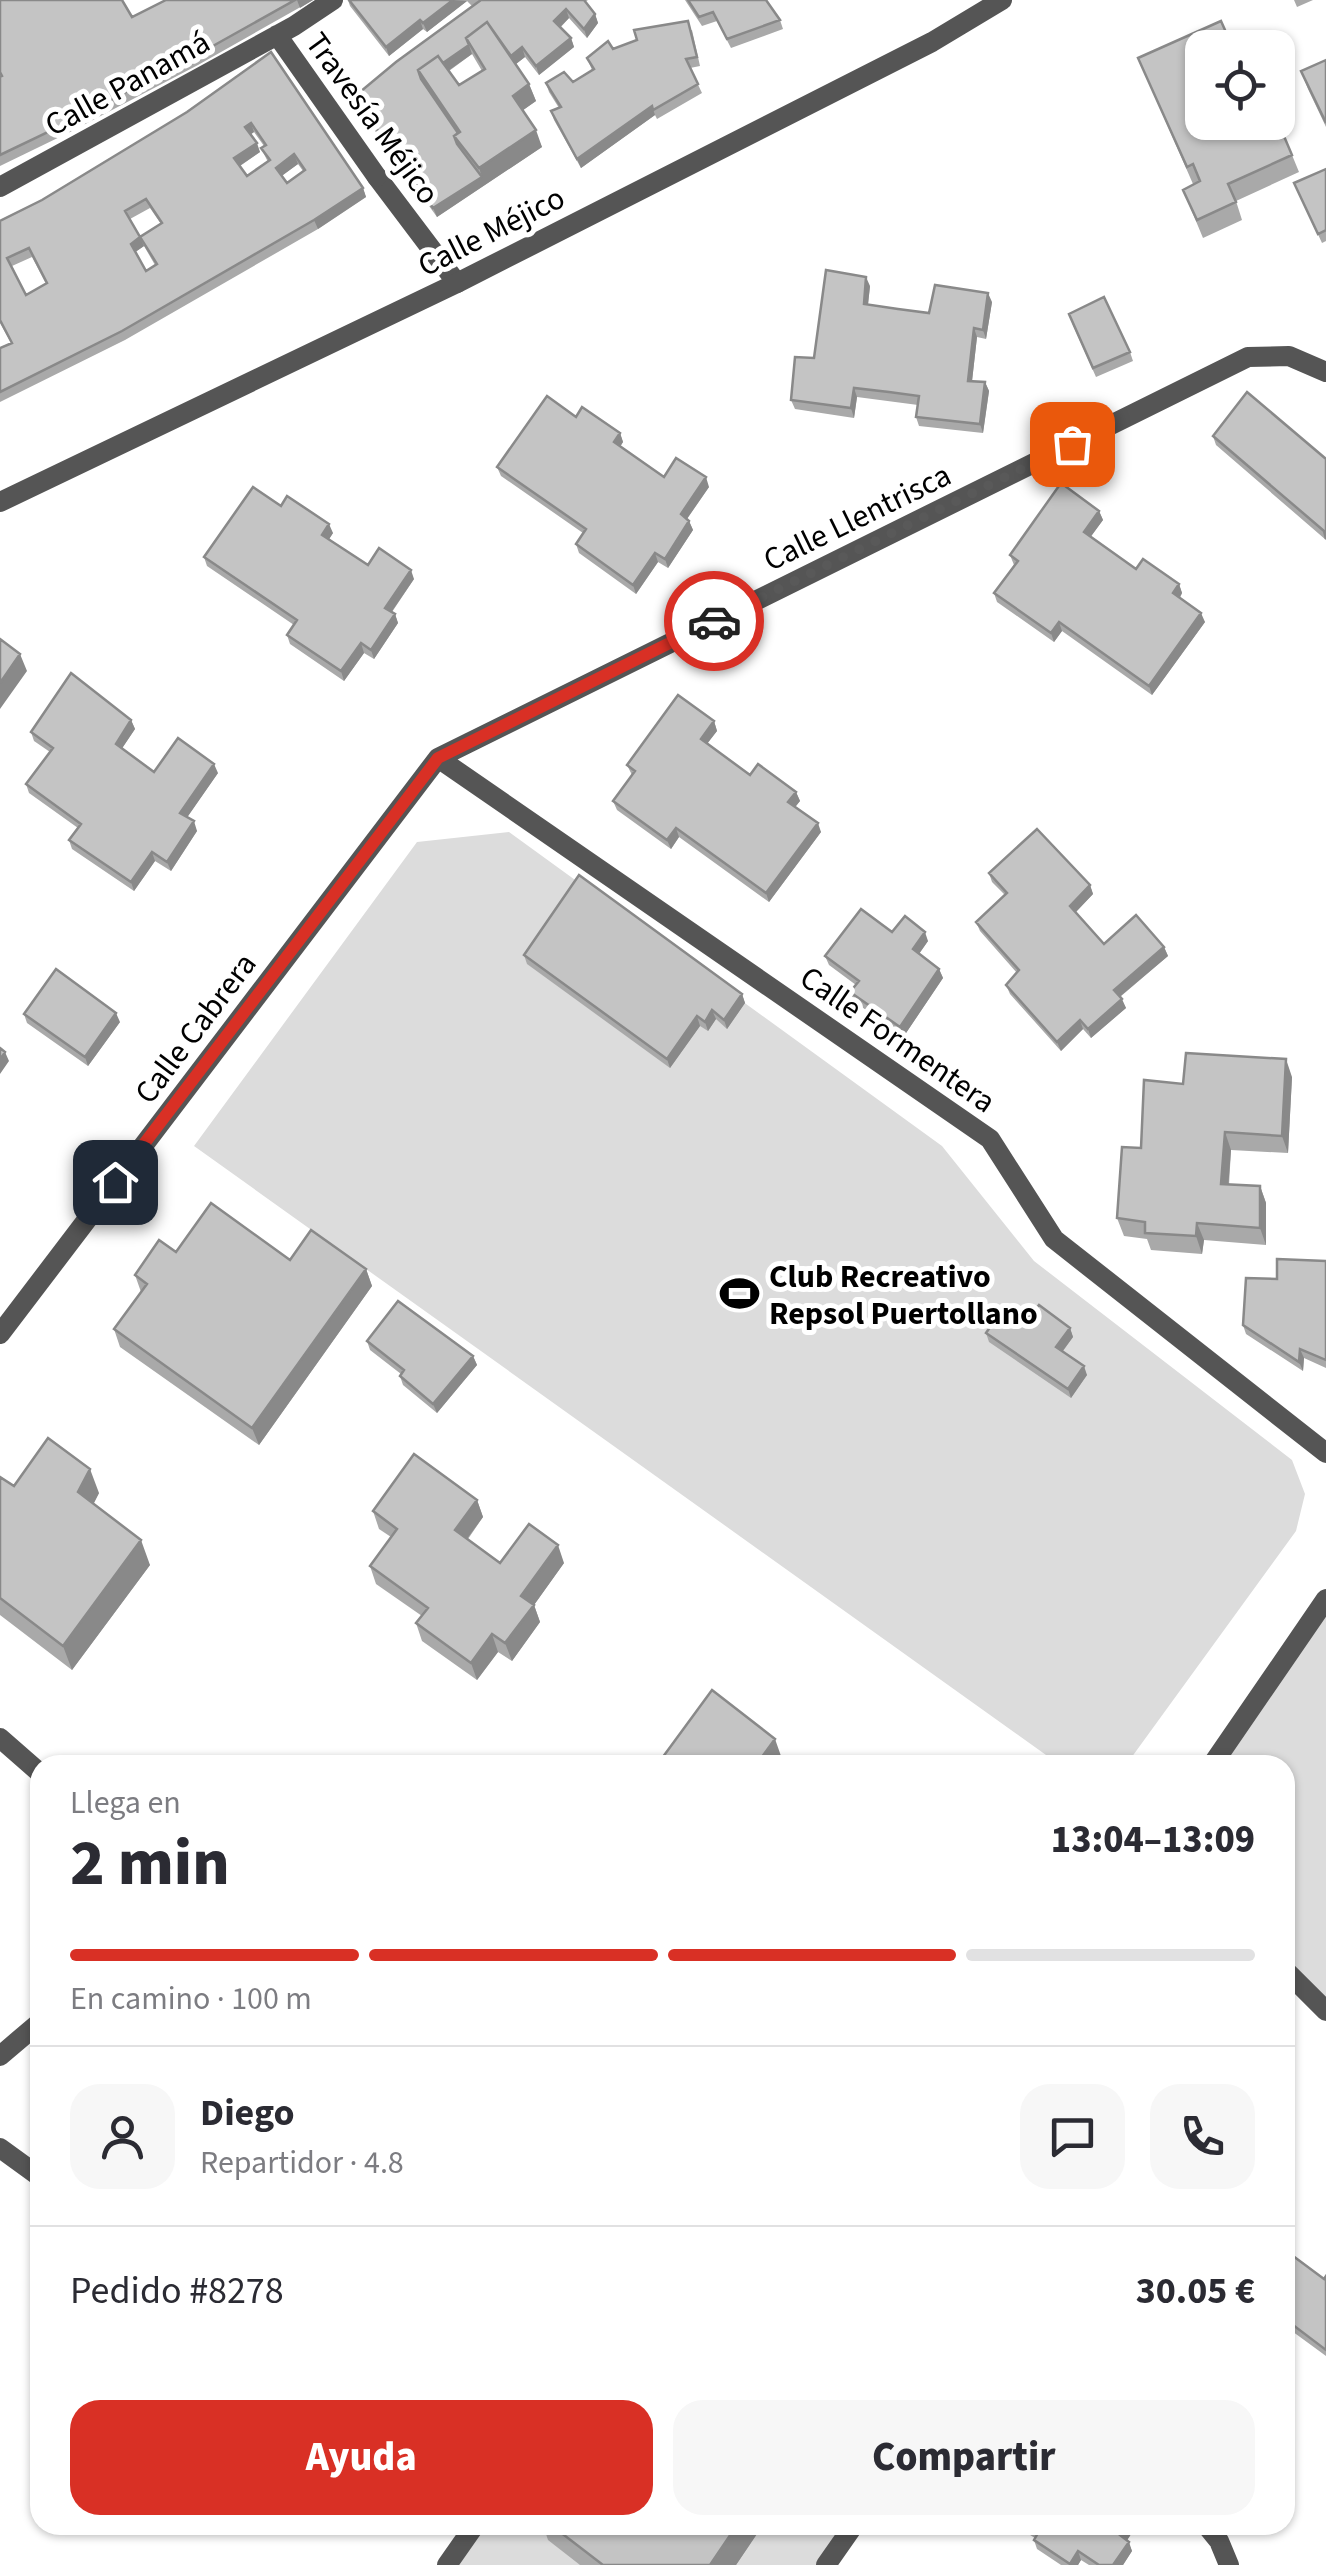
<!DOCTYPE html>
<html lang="es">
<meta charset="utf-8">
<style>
:root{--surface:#fff;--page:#f7f7f7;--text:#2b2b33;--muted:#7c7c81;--line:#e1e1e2;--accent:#d93025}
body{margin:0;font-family:"Source Sans 3",sans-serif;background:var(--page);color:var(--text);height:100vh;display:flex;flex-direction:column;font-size:38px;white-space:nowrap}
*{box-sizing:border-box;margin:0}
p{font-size:32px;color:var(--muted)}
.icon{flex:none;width:55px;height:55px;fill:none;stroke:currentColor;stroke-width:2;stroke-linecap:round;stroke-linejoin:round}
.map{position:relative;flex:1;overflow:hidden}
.sheet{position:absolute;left:30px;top:1755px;width:1265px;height:780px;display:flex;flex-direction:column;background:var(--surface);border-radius:30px;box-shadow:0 2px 8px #0004}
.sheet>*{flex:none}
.fabs{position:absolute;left:1185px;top:30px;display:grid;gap:20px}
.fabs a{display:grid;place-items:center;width:110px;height:110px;border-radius:20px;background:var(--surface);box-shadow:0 2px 8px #0004;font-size:50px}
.pin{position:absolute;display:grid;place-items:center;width:85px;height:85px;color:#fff;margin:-42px;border-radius:20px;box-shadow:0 5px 15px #0006}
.courier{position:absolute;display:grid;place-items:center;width:100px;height:100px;margin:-50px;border:8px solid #d93025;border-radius:50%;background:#fff;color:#222;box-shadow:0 2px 12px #0007}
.head em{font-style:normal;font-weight:800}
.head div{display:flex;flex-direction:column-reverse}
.head{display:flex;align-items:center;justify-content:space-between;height:170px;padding:0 40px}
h1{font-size:65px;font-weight:800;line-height:75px}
.bar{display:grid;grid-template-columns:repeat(4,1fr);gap:15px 10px;align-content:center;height:120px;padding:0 40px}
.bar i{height:12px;border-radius:8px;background:var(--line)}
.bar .on{background:var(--accent)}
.bar p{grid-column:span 4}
.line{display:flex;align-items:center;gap:25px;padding:0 40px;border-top:2px solid var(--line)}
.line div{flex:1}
.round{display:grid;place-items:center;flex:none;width:105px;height:105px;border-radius:30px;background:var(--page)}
.action{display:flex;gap:20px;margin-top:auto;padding:20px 40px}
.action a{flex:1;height:115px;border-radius:30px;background:var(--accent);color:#fff;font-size:40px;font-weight:800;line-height:115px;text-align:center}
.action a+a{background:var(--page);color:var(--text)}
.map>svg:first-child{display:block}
</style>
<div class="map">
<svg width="1326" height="2565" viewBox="0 0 1326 2565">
<rect width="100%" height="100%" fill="#fff"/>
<path fill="#dcdcdc" d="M509,832L942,1146L1034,1261L1292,1460L1305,1494L1296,1531L1126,1765H1060L194,1146L417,842Z
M1326,1599V2011L1285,1970V1765H1212Z
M479,2525H859L830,2565H451Z"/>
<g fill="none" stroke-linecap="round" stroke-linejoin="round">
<path stroke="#555" stroke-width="20" d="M377,177L457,283"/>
<path stroke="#555" stroke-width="20" d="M277,35L377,177
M0,187L294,26L333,0
M0,502L457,283L932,42L1002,0
M438,758L990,1139L1054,1239L1326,1453
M0,1334L438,758L1248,357L1289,356L1326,372
M0,1738L40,1773
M1212,1765L1326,1599
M1285,1970L1326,2011
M0,2056L40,2022
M0,2148L40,2177
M1206,2525L1219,2541L1229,2565
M447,2565L475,2525
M826,2565L854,2525"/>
</g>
<path fill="#a9a9a9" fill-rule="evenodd" d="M0,0L132,17L165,0H313L198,65L70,132L0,166Z
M348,0H480L472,6L467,1L427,32L423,29L389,56L350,6Z
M481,0H588L585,2L595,14L598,23L587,38L569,18L560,28L571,38L574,47L539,75L525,57L516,64L529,84L536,101L523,110L542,147L437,217L357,106L354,97ZM472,54L482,71L459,85L449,71Z
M685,0H766L780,20L783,29L731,48L717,21L702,26Z
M1294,0H1313L1297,7Z
M692,30L700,66L690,68L702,93L657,119L655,115L581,168L554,120L551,111L559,108L549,92L546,83L573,82L592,70L587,58L613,49Z
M1202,48L1292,155L1299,172L1236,201L1242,220L1203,238L1183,190L1193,184L1138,58Z
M271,52L363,188L366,197L318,229L125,340L0,402V348L11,343L0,323V221L42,200L187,112ZM254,132L264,146L261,148L268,162L247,176L240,166L260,152L250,135ZM298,164L303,171L287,183L281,176ZM150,208L161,224L140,237L144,246L155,265L146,271L135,252L144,246L130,219ZM32,257L46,284L26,295L12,266Z
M1326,60V127L1308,89L1301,71Z
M1326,169V241L1322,243L1294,183Z
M870,286L868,305L929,313L992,302L986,339L977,337L972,381L985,382L989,391L983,433L919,426L916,417L918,405L857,397L854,418L795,409L791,400L814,358Z
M1072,323L1130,352L1133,361L1096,377Z
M576,417L620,433L623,442L620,447L664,477L709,487L687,519L689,521L693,530L668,568L658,562L636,594L579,553L576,544L583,533L501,476L497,467Z
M1213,436L1326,459V540L1216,445Z
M281,506L333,533L329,539L368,565L414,579L392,612L395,614L398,623L374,659L364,653L344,681L290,644L287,635L294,625L207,566L204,557Z
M1099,511L1103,520L1090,537L1136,569L1179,584L1182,593L1180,598L1205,622L1152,695L1062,631L1054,642L997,602L994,593L1014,565L1010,555Z
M131,720L135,729L122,748L154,772L218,773L187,817L197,831L171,871L155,861L134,891L72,849L69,840L78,828L29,793L26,784L50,752L34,741L31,732Z
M714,721L717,731L707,743L750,775L796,792L800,801L795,807L821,832L769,902L679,837L671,849L617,810L613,801L632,775L627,765Z
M989,873L1090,885L1093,894L1076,912L1104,944L1164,947L1168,956L1120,997L1126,1008L1091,1038L1083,1029L1061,1051L1010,994L1006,985L1017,973L980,931L976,922L1005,895L992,882Z
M892,932L928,941L919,954L939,969L943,978L904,1036L853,1001L850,992L856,985L829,965L825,956Z
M524,955L742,994L745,1003L727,1029L716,1019L708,1031L700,1026L670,1068L527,964Z
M24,1014L120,1022L88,1066L27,1023Z
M1292,1077L1288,1153L1231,1150L1229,1185L1260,1186L1266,1203V1245L1204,1240L1202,1254L1151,1250L1147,1239L1124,1236L1117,1218L1141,1148L1183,1084Z
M176,1252L290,1260L366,1269L372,1286L259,1445L120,1347L114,1329L141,1292L135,1275Z
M1326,1261V1368L1304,1358L1303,1371L1246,1334L1243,1325L1277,1279Z
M1025,1322L1070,1328L1073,1337L1063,1351L1087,1375L1071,1398L989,1342L986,1333Z
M367,1341L473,1356L477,1365L437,1413L403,1385L400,1376L401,1374L370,1350Z
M0,1477L14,1486L99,1493L94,1503L150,1565L72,1670L0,1615Z
M477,1500L483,1517L468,1539L500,1563H564L534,1605L540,1622L512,1661L498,1652L477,1680L422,1641L416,1623L422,1616L376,1584L370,1566L391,1537L379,1529L373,1511Z
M1285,2234L1287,2236L1291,2245L1287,2251L1324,2279L1326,2276V2356L1285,2326Z
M543,2525H763L736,2565H580L548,2540Z
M1020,2525H1137L1127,2540L1132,2551L1123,2565H1089L1081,2560L1078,2565H1061L1037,2549L1034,2540L1035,2538L1022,2530Z"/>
<path fill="#898989" d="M297,0H313L300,8Z
M453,0L467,1L427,32L423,23Z
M566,9L569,18L557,30L554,21Z
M595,14L598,23L587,38L584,29Z
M420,20L423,29L389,56L386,47Z
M571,38L574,47L539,75L536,66Z
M469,45L472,54L428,85L423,77Z
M522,47L525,57L512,67L508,58Z
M529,84L536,101L519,113L513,96Z
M652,106L655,115L581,168L577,159Z
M251,123L254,132L248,136L245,127Z
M536,130L542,147L437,217L433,208L482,177L479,168Z
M257,143L260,152L238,167L234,158Z
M294,154L298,164L279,178L276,168Z
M363,188L366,197L318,229L314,220Z
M140,237L144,246L134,253L131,244Z
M866,277L870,286L867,313L864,304Z
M988,293L992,302L986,339L983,330Z
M974,328L977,337L971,390L968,381Z
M985,382L989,391L983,433L980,424Z
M854,388L857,397L854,418L851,408Z
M620,433L623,442L617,451L614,442Z
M706,477L709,487L684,523L681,514Z
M1099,511L1103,520L1087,542L1084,532Z
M689,521L693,530L668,568L665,559Z
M329,524L333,533L326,544L322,535Z
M655,553L658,562L636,594L633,585Z
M411,570L414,579L388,617L385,608Z
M1179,584L1182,593L1177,602L1173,593Z
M1201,613L1205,622L1152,695L1149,686Z
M395,614L398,623L374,659L371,650Z
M1059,622L1062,631L1054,642L1051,633Z
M361,643L364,653L344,681L341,671Z
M20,654L27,671L0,709V683Z
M131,720L135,729L119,753L116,744Z
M714,721L717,731L704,748L701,739Z
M214,764L218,773L184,822L180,813Z
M796,792L800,801L792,811L788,802Z
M194,821L197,831L171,871L167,862Z
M818,823L821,832L769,902L766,893Z
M676,828L679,837L671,849L667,840Z
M152,852L155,861L134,891L131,882Z
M1090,885L1093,894L1073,915L1070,906Z
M925,932L928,941L916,958L913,949Z
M1164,947L1168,956L1117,999L1114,990Z
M939,969L943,978L904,1036L900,1027Z
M742,994L745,1003L727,1029L724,1020Z
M1122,999L1126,1008L1091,1038L1088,1029Z
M712,1010L716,1019L708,1031L705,1022Z
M116,1013L120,1022L88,1066L85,1057Z
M697,1016L700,1026L670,1068L667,1059Z
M1080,1020L1083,1029L1061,1051L1057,1042Z
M5,1052L9,1061L0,1074V1060Z
M1286,1059L1292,1077L1288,1153L1282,1136Z
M1225,1132L1231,1150L1227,1202L1221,1184Z
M1260,1186L1266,1203V1245L1260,1228Z
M1197,1223L1204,1240L1202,1254L1196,1236Z
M366,1269L372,1286L259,1445L252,1428Z
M1070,1328L1073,1337L1059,1356L1056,1347Z
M1300,1349L1304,1358L1303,1371L1299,1362Z
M473,1356L477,1365L437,1413L433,1404Z
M1084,1366L1087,1375L1071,1398L1068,1389Z
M90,1469L99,1493L87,1516L78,1492Z
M477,1500L483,1517L461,1547L455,1530Z
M141,1540L150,1565L72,1670L63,1646Z
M558,1545L564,1563L534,1605L540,1622L512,1661L505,1643L521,1596Z
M492,1634L498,1652L477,1680L471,1663Z
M775,1739L781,1756L775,1765H756Z
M1287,2236L1291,2245L1285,2254V2240Z
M737,2525H763L736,2565H710Z
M1128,2525H1137L1124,2545L1120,2535Z
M1129,2542L1132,2551L1123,2565H1113Z
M1078,2551L1081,2560L1078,2565H1070Z"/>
<path fill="#c4c4c4" stroke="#898989" stroke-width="2.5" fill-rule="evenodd" d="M0,0H122L132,17L166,0H295L195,56L67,123L0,155V77L2,76L0,72Z
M349,0H453L423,23L420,20L386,47Z
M481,0H584L595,14L584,29L566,9L554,21L571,38L536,66L522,47L511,56L487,22L466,38L469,45L443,63L438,56L418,70L421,79L458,133L454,136L457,144L482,177L433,208L354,97L396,62Z
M688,0H766L780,20L727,39L713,12L699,17Z
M688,21L697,57L686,59L698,84L653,110L652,106L577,159L551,111L561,107L546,83L564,72L573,82L594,69L587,58L608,41L613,49L637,40L634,30Z
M1221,21L1233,48H1202V122H1278L1292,155L1228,184L1236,202L1197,220L1183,190L1200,181L1193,164L1187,167L1138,58Z
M487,22L529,84L513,96L536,130L479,168L454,136L460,132L418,70L438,56L459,85L485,69L466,38Z
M271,52L363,188L314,220L122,331L0,392V348L12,343L0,320V221L42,200L187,112ZM251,123L266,145L261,148L270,160L247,176L234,158L257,143L245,127ZM294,154L305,170L287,183L276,168ZM146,199L162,223L140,237L157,264L146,271L131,244L140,237L125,211ZM29,248L47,283L26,295L7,258Z
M1326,60V123L1301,71Z
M1326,169V230L1318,234L1294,183Z
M826,270L866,277L864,304L898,309L929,313L935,285L988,293L983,330L974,328L968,381L985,382L980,424L916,417L919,396L889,392L854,388L851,408L791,400L795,357L814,358Z
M1104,297L1130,352L1093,368L1069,314Z
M1247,392L1326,459V539L1324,531L1213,436Z
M547,396L576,417L582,407L620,433L614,442L664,477L676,458L706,477L681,514L689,521L665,559L655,553L633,585L576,544L586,529L497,467Z
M1061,483L1099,511L1084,532L1136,569L1143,559L1179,584L1173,593L1201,613L1149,686L1059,622L1051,633L994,593L1018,561L1010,555Z
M253,487L281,506L287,496L329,524L322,535L368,565L379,548L411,570L385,608L395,614L371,650L361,643L341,671L287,635L297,620L204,557Z
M0,639L20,654L0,683Z
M71,673L131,720L116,744L154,772L178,738L214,764L180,813L194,821L167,862L152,852L131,882L69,840L81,824L26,784L53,748L31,732Z
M678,695L714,721L701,739L750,775L758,764L796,792L788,802L818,823L766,893L676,828L667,840L613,801L635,771L627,765Z
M1037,829L1090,885L1070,906L1104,944L1136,915L1164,947L1114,990L1122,999L1088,1029L1080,1020L1057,1042L1006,985L1019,970L976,922L1007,893L989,873Z
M579,875L742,994L724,1020L712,1010L705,1022L697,1016L667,1059L524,955Z
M861,909L892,932L905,916L925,932L913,949L939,969L900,1027L850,992L859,981L825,956Z
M56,969L116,1013L85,1057L24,1014Z
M0,1048L5,1052L0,1060Z
M1186,1053L1286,1059L1282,1136L1225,1132L1221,1184L1260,1186V1228L1197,1223L1196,1236L1145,1233V1222L1117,1218L1122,1147L1141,1148L1144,1080L1183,1084Z
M211,1203L290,1260L311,1230L366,1269L252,1428L114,1329L147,1284L135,1275L159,1240L176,1252Z
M1277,1259L1326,1261V1360L1300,1349L1299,1362L1243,1325L1246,1278L1277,1279Z
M398,1301L473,1356L433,1404L400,1376L404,1370L367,1341Z
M1039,1305L1070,1328L1056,1347L1084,1366L1068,1389L986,1333L1004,1307L1025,1322Z
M48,1438L90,1469L78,1492L141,1540L63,1646L0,1598V1477L14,1486Z
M414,1454L477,1500L455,1530L500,1563L529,1524L558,1545L521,1596L534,1605L505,1643L492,1634L471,1663L416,1623L428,1608L370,1566L397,1529L373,1511Z
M712,1690L775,1739L756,1765H657Z
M470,1758L481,1765H465Z
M1285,2250L1324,2279L1326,2276V2350L1285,2319Z
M40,2295V2311L33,2305Z
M551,2525H737L710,2565H603Z
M1025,2525H1128L1120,2535L1129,2542L1113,2565H1099L1078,2551L1070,2564L1034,2540L1038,2533Z"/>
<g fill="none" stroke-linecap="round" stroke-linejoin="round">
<path stroke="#595959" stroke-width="10" stroke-dasharray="0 18" d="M714,621L1072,444"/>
<path stroke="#d93025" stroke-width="12" d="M115,1182L438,758L714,621"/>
</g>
<defs>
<symbol id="stadium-bare" viewBox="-9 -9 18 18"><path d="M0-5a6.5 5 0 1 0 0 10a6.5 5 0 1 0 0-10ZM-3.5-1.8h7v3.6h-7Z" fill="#000" stroke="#fff" stroke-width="2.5" paint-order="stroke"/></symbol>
</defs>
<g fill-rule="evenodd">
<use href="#stadium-bare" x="712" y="1266" width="55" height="55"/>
</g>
<g text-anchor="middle" stroke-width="10" stroke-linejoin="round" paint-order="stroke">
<g font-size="32" fill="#000" stroke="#fff">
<text transform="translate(127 83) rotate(-29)" y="11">Calle Panamá</text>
<text transform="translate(373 118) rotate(54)" y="11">Travesía Méjico</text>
<text transform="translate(491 231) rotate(-27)" y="11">Calle Méjico</text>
<text transform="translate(857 517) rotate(-26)" y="11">Calle Llentrisca</text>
<text transform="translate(195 1028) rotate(-53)" y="11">Calle Cabrera</text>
<text transform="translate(898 1039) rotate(35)" y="11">Calle Formentera</text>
</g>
<g font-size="32" font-weight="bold" fill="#000" stroke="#fff" text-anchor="start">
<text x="769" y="1287">Club Recreativo<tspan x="769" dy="37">Repsol Puertollano</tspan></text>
</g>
</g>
</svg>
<div class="fabs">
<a><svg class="icon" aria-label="locate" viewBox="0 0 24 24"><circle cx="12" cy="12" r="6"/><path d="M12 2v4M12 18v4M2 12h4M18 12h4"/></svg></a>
</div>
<div class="pin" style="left:1072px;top:444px;background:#ea580c"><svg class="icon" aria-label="bag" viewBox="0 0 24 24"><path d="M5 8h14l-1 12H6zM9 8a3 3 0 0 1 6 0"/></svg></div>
<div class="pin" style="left:115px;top:1182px;background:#1f2937"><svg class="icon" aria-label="home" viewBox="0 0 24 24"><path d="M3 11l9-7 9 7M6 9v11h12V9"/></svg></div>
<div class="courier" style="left:714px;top:621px"><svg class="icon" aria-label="car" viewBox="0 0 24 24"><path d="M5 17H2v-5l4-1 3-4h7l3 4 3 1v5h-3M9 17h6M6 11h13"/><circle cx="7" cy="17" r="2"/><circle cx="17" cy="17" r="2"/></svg></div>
<section class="sheet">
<div class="head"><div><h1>2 min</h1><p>Llega en</p></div><em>13:04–13:09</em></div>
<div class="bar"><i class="on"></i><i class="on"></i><i class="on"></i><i></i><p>En camino · 100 m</p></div>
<div class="line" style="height:180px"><a class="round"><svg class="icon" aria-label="person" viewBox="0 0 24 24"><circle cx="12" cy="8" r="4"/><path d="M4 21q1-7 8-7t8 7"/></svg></a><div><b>Diego</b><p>Repartidor · 4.8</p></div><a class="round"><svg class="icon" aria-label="chat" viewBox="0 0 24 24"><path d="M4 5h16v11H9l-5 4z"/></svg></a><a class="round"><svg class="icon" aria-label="phone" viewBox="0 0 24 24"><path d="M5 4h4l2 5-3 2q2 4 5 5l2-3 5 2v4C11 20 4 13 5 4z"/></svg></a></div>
<div class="line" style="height:130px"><div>Pedido #8278</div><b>30.05 €</b></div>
<div class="action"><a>Ayuda</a><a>Compartir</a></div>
</section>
</div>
